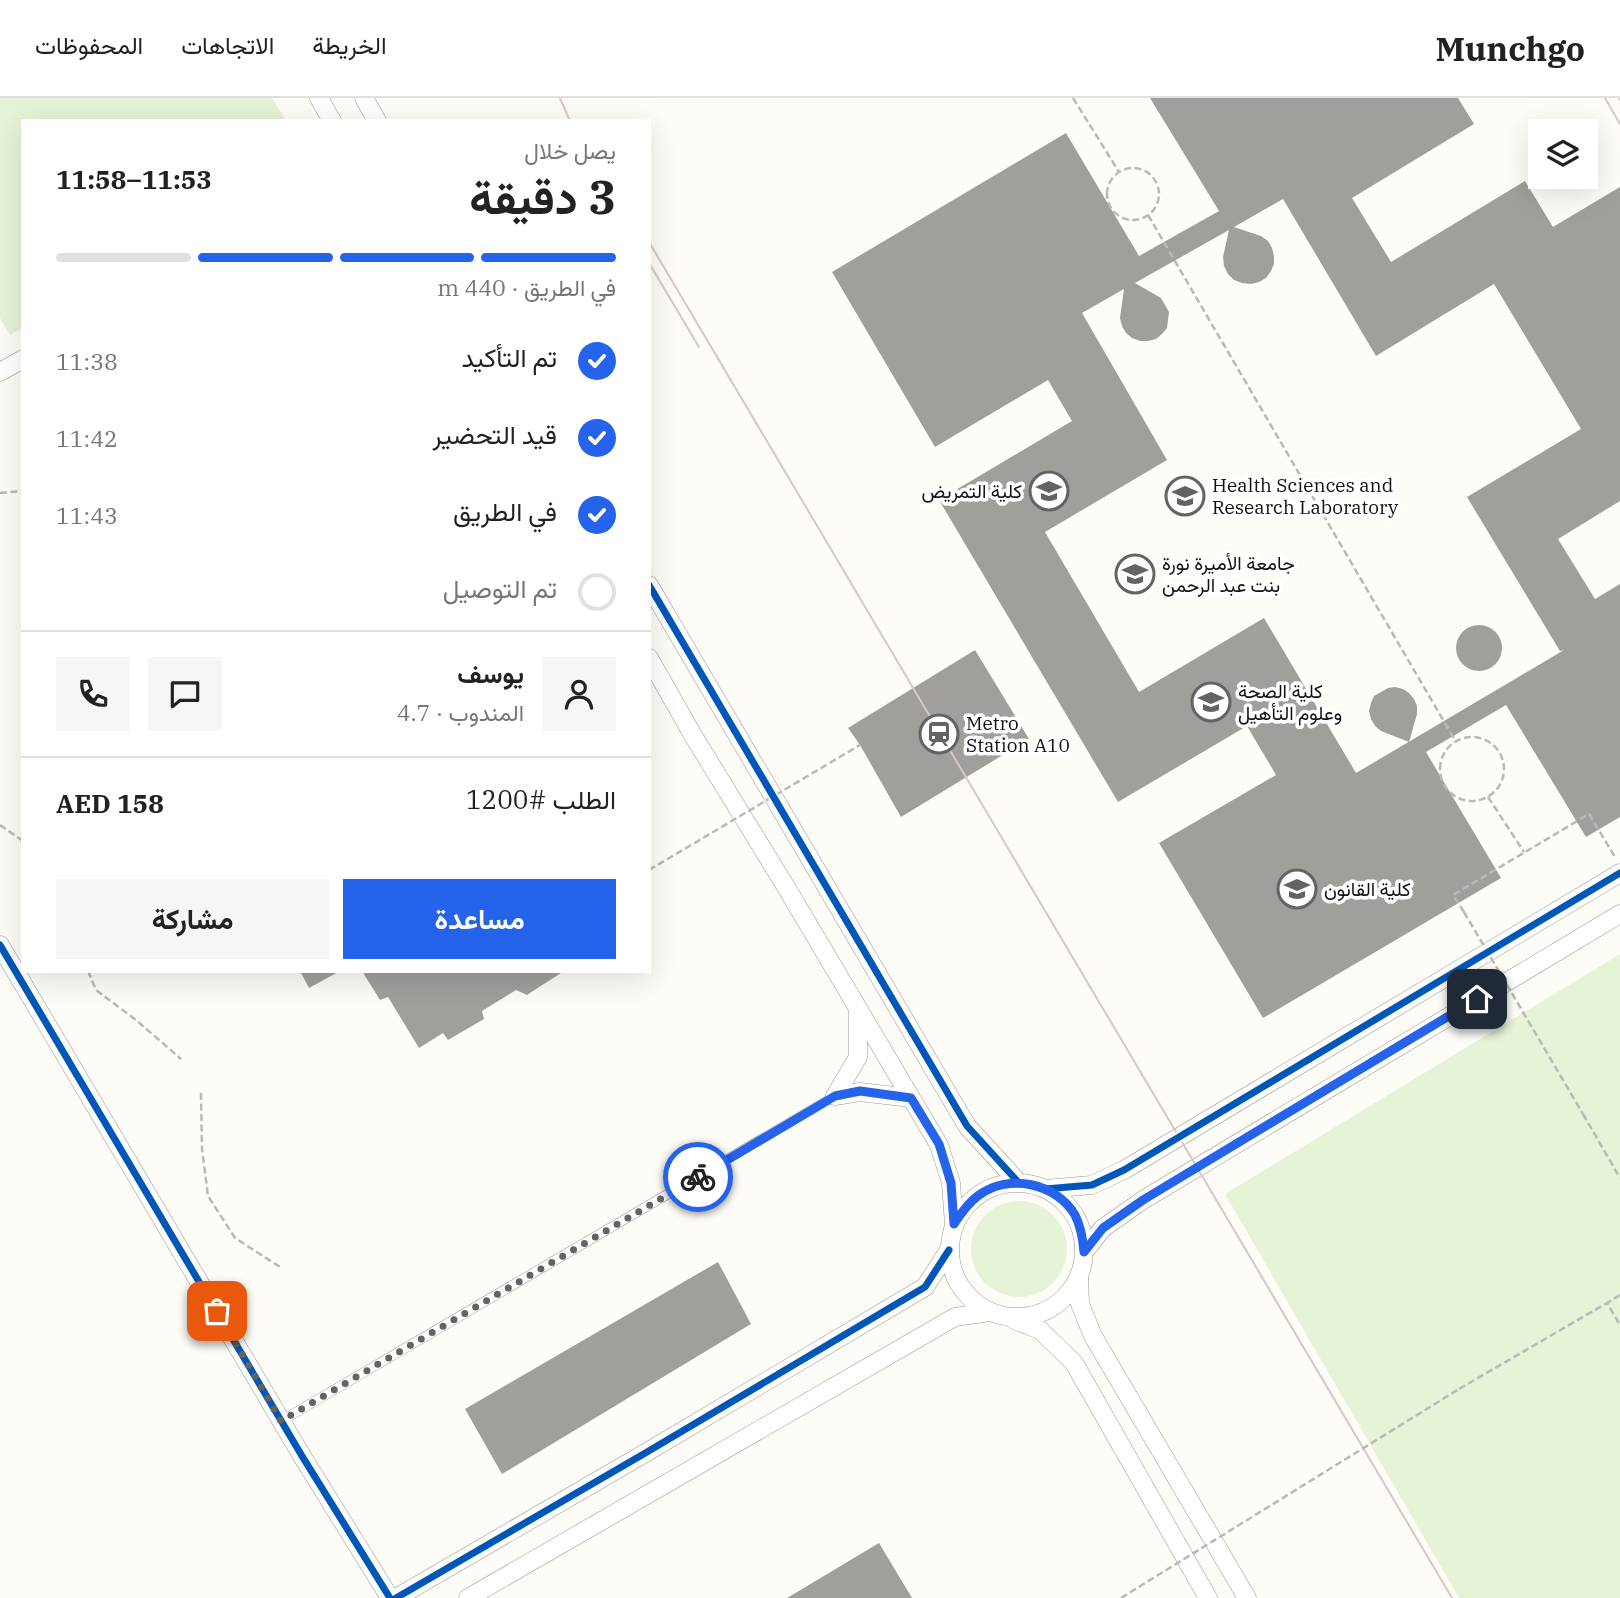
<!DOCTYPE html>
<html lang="ar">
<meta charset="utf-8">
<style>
:root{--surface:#fff;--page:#f6f6f6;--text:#222;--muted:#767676;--line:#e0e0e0;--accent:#2563eb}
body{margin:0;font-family:"IBM Plex Serif",Vazirmatn,serif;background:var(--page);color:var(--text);direction:rtl;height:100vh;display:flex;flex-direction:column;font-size:26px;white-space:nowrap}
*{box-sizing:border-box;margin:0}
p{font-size:23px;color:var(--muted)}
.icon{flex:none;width:38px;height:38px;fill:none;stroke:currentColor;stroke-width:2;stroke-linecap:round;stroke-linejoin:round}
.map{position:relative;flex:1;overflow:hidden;direction:ltr}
.drawer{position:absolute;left:21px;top:21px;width:630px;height:854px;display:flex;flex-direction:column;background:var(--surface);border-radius:0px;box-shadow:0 7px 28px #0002;direction:rtl}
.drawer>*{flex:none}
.tools{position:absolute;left:1528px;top:21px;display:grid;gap:14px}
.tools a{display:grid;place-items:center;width:70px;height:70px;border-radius:0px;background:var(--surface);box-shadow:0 7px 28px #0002;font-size:35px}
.pin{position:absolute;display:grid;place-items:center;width:60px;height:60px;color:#fff;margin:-30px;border-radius:14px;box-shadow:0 4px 10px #0006}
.courier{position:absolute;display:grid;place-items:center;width:70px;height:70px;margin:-35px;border:5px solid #2563eb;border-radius:50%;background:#fff;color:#222;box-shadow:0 2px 9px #0007}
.headline em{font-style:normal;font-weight:700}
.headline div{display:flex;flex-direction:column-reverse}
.headline{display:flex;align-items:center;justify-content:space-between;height:119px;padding:0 35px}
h1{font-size:46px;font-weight:700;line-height:52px}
.bar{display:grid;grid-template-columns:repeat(4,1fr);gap:10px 7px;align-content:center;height:84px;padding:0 35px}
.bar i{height:9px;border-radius:5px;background:var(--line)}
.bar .on{background:var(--accent)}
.bar p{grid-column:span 4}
.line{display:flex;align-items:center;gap:18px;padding:0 35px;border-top:2px solid var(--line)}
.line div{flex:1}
.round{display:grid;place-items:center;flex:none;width:74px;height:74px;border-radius:0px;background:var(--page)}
ol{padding:0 35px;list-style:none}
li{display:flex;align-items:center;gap:21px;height:77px}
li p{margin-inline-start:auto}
li .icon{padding:7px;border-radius:50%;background:var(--accent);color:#fff;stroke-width:4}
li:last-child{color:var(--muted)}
li i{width:38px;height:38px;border:4px solid var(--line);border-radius:50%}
.action{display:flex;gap:14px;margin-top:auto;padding:14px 35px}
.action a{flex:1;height:80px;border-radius:0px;background:var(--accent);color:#fff;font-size:28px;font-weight:700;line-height:80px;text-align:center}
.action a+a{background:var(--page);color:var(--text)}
header{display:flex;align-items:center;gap:42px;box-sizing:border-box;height:98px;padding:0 35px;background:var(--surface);border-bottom:2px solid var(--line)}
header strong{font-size:33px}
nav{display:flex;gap:38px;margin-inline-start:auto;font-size:24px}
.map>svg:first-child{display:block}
</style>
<header>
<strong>Munchgo</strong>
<nav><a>الخريطة</a><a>الاتجاهات</a><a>المحفوظات</a></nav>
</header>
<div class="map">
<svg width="1620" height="1500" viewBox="0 0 1620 1500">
<rect width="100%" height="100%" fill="#fdfcf7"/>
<path fill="#e7f3d7" d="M0,0H272L286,23H23V229L10,237L0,220Z
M1620,856V1500H1459L1225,1096Z
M971 1151a48 48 0 1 1 96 0a48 48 0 1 1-96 0Z"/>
<path fill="#a19f9c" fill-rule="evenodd" d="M1150,0H1458L1474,26L1352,100L1391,164L1525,83L1553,129L1620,89V403L1558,441L1595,501L1620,486V719L1586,739L1506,607L1426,654L1501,780L1263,920L1159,745L1276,677L1247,628L1118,704L939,402L1072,323L1048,282L935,349L832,174L1066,35L1139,158L1219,113ZM1283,101L1376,258L1494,186L1581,331L1467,399L1560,553L1564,552L1356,675L1264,520L1139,594L1045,434L1167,362L1082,215L1124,191L1120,220L1122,228L1126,235L1132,240L1140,243H1148L1156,241L1162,236L1167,230L1169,214L1161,200L1135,185L1229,132L1223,159L1224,168L1228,176L1234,182L1242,185L1251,186L1259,184L1266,180L1271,173L1274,166V158L1272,150L1268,143L1261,138L1234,129Z
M1456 550a23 23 0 1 1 46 0a23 23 0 1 1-46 0Z
M975,552L1029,641L901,719L860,647L848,630Z
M1395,589L1403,591L1409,595L1414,601L1417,608V616L1409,644L1381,633L1375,628L1371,621L1369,613L1371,605L1374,598L1388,590Z
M300,873H340L309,890Z
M362,873H564L527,897L516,892L482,913L484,921L448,942L443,935L419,950L388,899L380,902Z
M718,1164L751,1226L502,1376L465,1311Z
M879,1445L912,1500H787Z"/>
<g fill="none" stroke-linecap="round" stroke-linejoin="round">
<defs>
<path id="lane" d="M281,1323L835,998"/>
<path id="street" d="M319,0L332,23
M364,0L377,23
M0,274L23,261
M649,487L967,1028L1019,1085
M649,560L694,639L786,789L939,1047L951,1085L954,1126
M0,847L302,1358L390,1500
M858,910V959L835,998L860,994L911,1000
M950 1152a67 67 0 1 1 134 0a67 67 0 1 1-134 0Z
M1045,1091L1092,1087L1124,1072L1620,775
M1084,1154L1103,1130L1143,1102L1620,816
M1079,1178L1080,1206L1093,1238L1247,1500
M1014,1222L1040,1232L1074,1265L1208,1500
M396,1500L647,1354L925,1189L949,1152
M468,1500L955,1219L990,1214"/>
</defs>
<use href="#lane" stroke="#979795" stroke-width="10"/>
<use href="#street" stroke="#979795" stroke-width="19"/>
<path stroke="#b9b9b8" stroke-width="2.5" stroke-dasharray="7 3.5" stroke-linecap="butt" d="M1073,0L1119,74
M1107 96a26 26 0 1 1 52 0a26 26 0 1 1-52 0Z
M1148,117L1456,644
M0,395L23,393
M1440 671a32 32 0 1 1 64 0a32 32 0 1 1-64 0Z
M1488,699L1524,754
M0,727L23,743
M1464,814L1453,797L1589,716L1615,759
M88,873L96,892L136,922L181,961
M201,995L202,1051L208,1098L235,1140L280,1169
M1583,1016L1620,1080
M1620,1197L1607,1205L1620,1227
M1459,1291L1607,1205"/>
<use href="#lane" stroke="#fffffe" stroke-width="9"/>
<use href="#street" stroke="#fffffe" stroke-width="18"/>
<path stroke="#d9c6c7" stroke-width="2" d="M560,0L570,23
M1605,0L1620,26
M1619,0L1620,2
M649,144L1452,1500
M649,165L699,249"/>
<path stroke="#b9b9b8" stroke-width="2.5" stroke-dasharray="7 3.5" stroke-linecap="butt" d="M649,772L860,647
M1464,814L1583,1016
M1121,1500L1459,1291"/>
<defs>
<path id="cycleway" d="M649,487L967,1028L1019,1085
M0,847L302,1358L390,1500
M1045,1091L1092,1087L1124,1072L1620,775
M396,1500L647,1354L925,1189L949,1152"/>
</defs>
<use href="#cycleway" stroke="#fff" stroke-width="11"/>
<use href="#cycleway" stroke="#0057b8" stroke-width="7"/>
</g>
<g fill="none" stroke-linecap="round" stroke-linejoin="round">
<path stroke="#646362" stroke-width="7" stroke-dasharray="0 12.6" d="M217,1213L281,1323L698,1079"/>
<path stroke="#2563eb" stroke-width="9" d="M698,1079L835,998L860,993L911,1000L939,1046L951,1085L954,1126C961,1115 968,1105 979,1097C1009,1075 1056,1085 1075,1117C1081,1129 1083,1141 1084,1154L1103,1130L1143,1102L1477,901"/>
</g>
<defs>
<symbol id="university-ring" viewBox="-11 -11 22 22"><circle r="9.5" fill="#fff" stroke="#646362" stroke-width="1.5"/><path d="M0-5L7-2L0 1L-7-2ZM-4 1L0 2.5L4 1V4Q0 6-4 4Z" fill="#646362"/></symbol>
<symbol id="station-ring" viewBox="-11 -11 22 22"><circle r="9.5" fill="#fff" stroke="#646362" stroke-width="1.5"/><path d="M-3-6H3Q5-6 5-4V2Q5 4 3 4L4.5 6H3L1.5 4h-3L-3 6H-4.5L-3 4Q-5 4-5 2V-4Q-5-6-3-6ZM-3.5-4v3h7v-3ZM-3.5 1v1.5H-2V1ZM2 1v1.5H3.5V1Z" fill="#646362"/></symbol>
</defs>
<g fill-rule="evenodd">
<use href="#university-ring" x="1027" y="371" width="44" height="44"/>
<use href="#university-ring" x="1163" y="376" width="44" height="44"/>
<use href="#university-ring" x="1113" y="454" width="44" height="44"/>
<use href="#university-ring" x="1189" y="582" width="44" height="44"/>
<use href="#station-ring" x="917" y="614" width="44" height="44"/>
<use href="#university-ring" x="1275" y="769" width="44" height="44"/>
</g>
<g text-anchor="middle" stroke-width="7" stroke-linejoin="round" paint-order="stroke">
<g font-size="19" fill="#111" stroke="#fff" text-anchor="start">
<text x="1212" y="394">Health Sciences and<tspan x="1212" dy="22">Research Laboratory</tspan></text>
<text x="1022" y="400" text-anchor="end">كلية التمريض</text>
<text x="1162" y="472">جامعة الأميرة نورة<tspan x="1162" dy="22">بنت عبد الرحمن</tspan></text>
<text x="1238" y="600">كلية الصحة<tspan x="1238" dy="22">وعلوم التأهيل</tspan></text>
<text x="966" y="632">Metro<tspan x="966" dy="22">Station A10</tspan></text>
<text x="1324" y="798">كلية القانون</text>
</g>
</g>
</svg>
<div class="tools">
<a><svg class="icon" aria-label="layers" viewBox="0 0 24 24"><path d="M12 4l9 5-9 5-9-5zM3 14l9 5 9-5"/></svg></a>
</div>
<div class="pin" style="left:217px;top:1213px;background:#ea580c"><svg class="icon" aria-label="bag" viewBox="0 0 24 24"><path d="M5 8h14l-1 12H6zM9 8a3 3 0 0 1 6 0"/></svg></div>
<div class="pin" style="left:1477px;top:901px;background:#1f2937"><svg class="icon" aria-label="home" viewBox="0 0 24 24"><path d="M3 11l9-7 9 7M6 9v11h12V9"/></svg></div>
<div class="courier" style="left:698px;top:1079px"><svg class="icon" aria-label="bike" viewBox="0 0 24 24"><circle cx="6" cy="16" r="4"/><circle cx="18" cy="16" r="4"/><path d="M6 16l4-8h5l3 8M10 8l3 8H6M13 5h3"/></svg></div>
<section class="drawer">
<div class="headline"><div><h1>3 دقيقة</h1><p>يصل خلال</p></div><em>11:53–11:58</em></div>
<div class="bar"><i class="on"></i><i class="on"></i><i class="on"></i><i></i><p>في الطريق · 440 m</p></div>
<ol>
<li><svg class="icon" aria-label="check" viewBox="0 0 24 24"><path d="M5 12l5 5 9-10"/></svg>تم التأكيد<p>11:38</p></li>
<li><svg class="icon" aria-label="check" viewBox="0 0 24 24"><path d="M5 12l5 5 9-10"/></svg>قيد التحضير<p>11:42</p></li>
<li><svg class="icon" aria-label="check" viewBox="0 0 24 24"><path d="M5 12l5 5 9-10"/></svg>في الطريق<p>11:43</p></li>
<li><i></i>تم التوصيل</li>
</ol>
<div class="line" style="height:126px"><a class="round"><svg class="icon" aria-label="person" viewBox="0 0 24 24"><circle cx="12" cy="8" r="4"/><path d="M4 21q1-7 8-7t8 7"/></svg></a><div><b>يوسف</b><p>المندوب · 4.7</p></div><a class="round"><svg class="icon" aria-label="chat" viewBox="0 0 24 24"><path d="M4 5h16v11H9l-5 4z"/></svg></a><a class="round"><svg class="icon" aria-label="phone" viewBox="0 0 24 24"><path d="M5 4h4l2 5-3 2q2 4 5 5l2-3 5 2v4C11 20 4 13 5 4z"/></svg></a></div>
<div class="line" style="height:91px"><div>الطلب #1200</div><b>AED 158</b></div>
<div class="action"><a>مساعدة</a><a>مشاركة</a></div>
</section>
</div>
